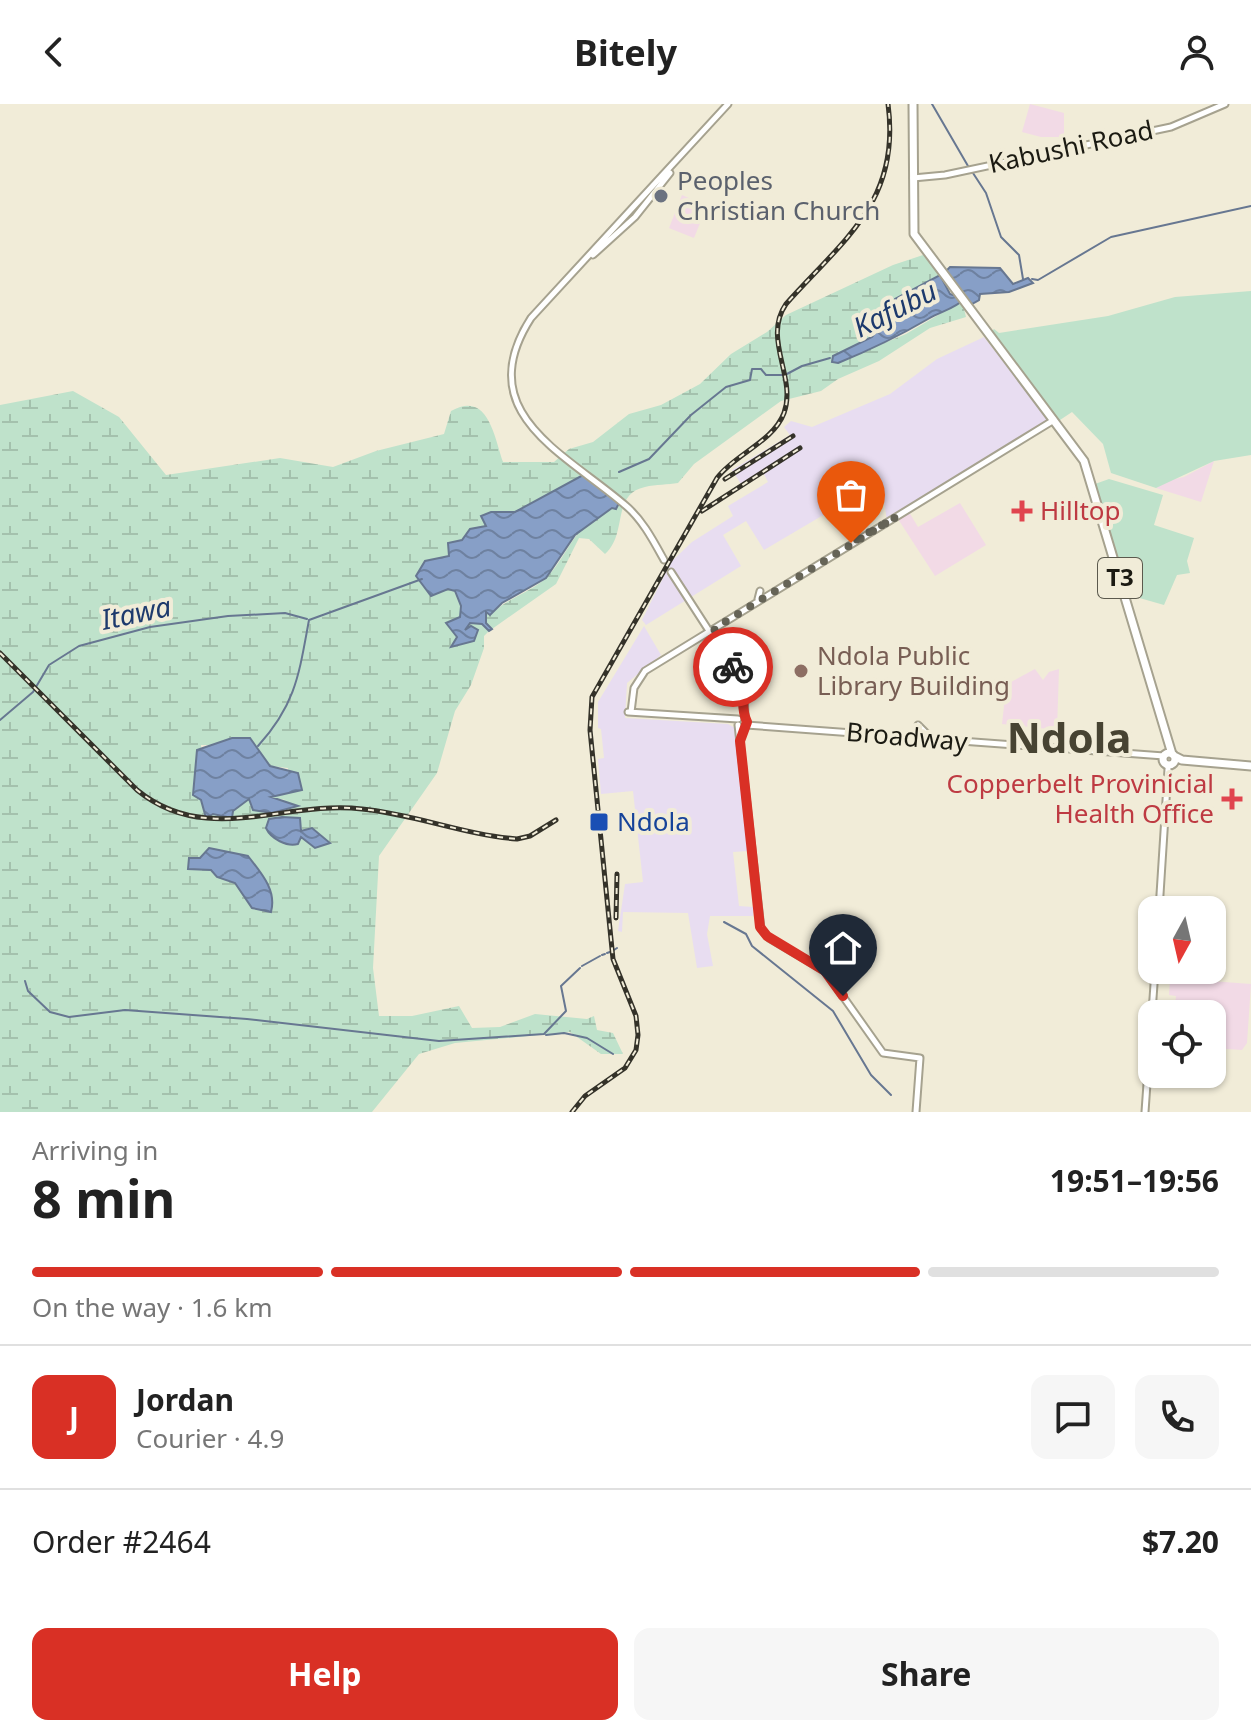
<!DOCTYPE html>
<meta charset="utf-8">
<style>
:root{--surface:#fff;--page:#f6f6f6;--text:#222;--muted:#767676;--line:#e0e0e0;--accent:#d93025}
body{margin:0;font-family:"Noto Sans",sans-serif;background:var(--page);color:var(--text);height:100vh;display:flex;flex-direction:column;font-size:30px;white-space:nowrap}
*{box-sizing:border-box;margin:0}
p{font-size:26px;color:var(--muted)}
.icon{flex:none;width:44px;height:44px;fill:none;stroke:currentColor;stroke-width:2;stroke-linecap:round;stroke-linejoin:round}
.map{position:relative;height:1008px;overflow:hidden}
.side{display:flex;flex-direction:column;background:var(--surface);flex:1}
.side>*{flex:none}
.needle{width:52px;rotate:188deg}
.tools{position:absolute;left:1138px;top:792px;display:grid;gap:16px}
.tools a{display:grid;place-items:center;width:88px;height:88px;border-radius:16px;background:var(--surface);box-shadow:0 2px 6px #0004;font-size:40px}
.pin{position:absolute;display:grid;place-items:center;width:68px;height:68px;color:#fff;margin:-82px -34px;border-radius:50% 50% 50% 0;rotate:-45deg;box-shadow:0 0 8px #0007}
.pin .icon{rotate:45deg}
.courier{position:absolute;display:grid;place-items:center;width:80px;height:80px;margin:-40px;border:6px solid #d93025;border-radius:50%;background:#fff;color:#222;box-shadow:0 2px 10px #0007}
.head em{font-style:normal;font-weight:700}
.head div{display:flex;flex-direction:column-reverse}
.head{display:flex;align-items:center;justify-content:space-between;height:136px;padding:0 32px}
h1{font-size:52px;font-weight:700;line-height:60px}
.bar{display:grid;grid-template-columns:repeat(4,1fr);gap:12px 8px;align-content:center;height:96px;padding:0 32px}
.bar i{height:10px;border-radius:6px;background:var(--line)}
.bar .current{background:var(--accent)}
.bar p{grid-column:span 4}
.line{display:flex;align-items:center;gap:20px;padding:0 32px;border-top:2px solid var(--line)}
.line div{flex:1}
.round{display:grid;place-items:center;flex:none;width:84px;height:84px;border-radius:16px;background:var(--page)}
.primary-button{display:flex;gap:16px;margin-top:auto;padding:16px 32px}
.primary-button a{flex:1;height:92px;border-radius:16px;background:var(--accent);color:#fff;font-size:32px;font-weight:700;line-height:92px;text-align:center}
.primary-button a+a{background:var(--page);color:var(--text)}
header{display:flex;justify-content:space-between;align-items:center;height:104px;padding:0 32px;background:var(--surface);font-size:36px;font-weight:700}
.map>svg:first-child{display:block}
</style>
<header><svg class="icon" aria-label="back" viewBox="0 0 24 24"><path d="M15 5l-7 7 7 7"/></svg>Bitely<svg class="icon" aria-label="person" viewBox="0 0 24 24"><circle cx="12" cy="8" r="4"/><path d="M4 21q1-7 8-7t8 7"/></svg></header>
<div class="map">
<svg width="1251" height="1008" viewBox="0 0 1251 1008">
<defs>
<pattern id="wetland-marsh" width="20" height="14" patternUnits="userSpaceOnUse" patternTransform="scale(2)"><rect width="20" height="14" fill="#bfe2cb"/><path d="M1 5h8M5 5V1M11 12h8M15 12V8" fill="none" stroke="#a4c1ad"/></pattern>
<pattern id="water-waves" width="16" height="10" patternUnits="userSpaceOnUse" patternTransform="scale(2)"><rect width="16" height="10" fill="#879fc7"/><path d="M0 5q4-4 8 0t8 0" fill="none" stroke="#6e81a0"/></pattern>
</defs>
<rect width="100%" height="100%" fill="#f1ecd8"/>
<path fill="#e8ddf1" d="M984,233L1050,317L887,417L881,377L764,446L746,417L723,431L741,462L646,521L642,516L671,458L692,438L733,412L728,402L768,378L763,368L741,380L732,366L790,331L784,323L791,317L812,323L890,290L937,255Z
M644,522L661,551L627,579L625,614L728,620L737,625L748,747L733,748L739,802L753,803V812H710L707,830L713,862L697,864L688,809L623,808L622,828L618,827L625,780L643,778L633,687L601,690L598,655L604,654L601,625L598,624V598Z"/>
<path fill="#f2dae6" d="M1030,0L1064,9V33H1041L1022,28Z
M682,91L707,102L694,134L669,124Z
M1214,357L1201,398L1156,384L1166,377L1184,373Z
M960,399L986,441L935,472L898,415L909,408L918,423Z
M1035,565L1043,576L1049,568L1059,565L1057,626L1002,620L1004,602L996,586Z
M1170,874L1251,880L1247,939L1242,946L1212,944V910H1174L1176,892L1169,891Z"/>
<path fill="#bfe2cb" d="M1251,187V351L1214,357L1156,384L1111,369L1103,340L1072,308L1057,318L991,228L994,225L999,229L1108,212L1175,193Z
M1109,375L1163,391L1154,421L1194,434L1187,457L1190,469L1177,471L1164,501L1129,491L1095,380Z"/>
<path fill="url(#wetland-marsh)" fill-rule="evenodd" d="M923,151L940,171L895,195L887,215L872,233L833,252L836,259L906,230L962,197L966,213L930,224L879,257L838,275L821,287L781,297L694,360L678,379C668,381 656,380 645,383C611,390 628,430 605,450L589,435L579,434L556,480L492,525L486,519V507L490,511C507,494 532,488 548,472C570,448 572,423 607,408L585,371L515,408L481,412L486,422L470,425L449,452L416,472L431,492L448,485L455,487L461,502L460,513L447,519L471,537L478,526L471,522L464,526L473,512L489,527L484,532V544L471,581L455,607L437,669L379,752L373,864L379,912H412L459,902L472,924L500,923L535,910L587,915L594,912L597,926L613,929L623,950H601L570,928L455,939L419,950L372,1008H0V301L73,287L119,313L166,371L280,354L333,363L376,347L444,330L451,307C488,286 494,332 503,358H554L569,345L593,338L629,310L661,301L700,280L731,250L767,228L786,211L893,161ZM232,634H250L270,662L288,664L292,686L269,693L286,696L249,695L233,707L213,710L201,696V641H219ZM238,752L252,804L235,779L217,773L200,754Z"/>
<path fill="url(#water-waves)" stroke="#677791" stroke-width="2" d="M950,163L1000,164L1013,180L1028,174L1033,179L1009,188L980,190L979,196L972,200L966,194C954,205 942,207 928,215C899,232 870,246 838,259L832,258L833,252L872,233L887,215L895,195L940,171L950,190L959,193L963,189L946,167Z
M585,370L620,397L616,405L612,404L575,431L546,474L502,499L490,511L486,508V519L492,525L489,527L482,520L470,519L465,526L471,522L478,526L474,537L451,543L457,533L446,519L460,513L461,502L455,487L448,485L431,492L416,472L425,457L449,452L448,439L462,436L470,425L486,422L481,412L491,408H515Z
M232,634H250L270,662L298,669L302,686L271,693L298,702L272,709L253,706L249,695L233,707L232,714L213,710L206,714L201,696L193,691L197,646Z
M282,713L300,714L301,727L312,724L330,739L315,744L301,733L298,740C287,743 271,735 266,724L269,715Z
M209,744L248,752C261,769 277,786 271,808L252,804L235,779L217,773L211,766L188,765L189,754H200Z"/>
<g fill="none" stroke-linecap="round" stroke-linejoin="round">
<path stroke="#677791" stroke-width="2" d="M932,0L968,62
M971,66L986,89L1001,133L1019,151L1023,175
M1032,175L1038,176L1111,133L1251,102
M619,368L649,355L691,311L726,283L750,276L752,265H761L766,271H785L802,262L830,254
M0,616L33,588L49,561L79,542L150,523L228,512L285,509L307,515
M258,642C296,600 299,570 309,516L422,475
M724,818L746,830L752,842L833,907L871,971L891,991
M614,846L617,844
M607,849L610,848
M602,851L605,850
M582,862L600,852
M25,877L28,887L50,908L69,913L125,906L247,915L439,937L544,930L566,907L561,882L580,864
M546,931L564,929L587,934L613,950"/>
<defs>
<path id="secondary" d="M913,74L945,71L1171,23L1225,0
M593,151L635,113L670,69
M664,456C653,436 642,415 625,401C565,349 470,309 531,214L728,0
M671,468L744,581L745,614
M758,495L760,487
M628,608L738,615
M631,608L634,584L645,567L1054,316
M738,621L761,825L769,834L825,867L883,949L920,954L916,1008
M746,621L1164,652
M918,621L931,634
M1159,806L1168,665
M1145,1008L1155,866"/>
<path id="trunk" d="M913,0L914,130L1084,357L1172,650
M1163 655a6 6 0 1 1 12 0a6 6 0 1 1-12 0Z
M1174,652L1182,656L1251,662"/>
</defs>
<use href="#secondary" stroke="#a6a28f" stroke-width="9"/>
<use href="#trunk" stroke="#a6a28f" stroke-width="11"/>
<use href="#secondary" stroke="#fff" stroke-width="5"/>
<use href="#trunk" stroke="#fff" stroke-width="7"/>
<defs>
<path id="rail" d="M725,375L793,332
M702,407L800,344
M0,549L137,686C207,743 283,696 362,705C414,710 465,731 517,735L530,732L556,716
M616,814L617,770
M572,1008L585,992L625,964L636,946L638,931L636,912L613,855L590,626L592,593L717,374C735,350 773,338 784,309C797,273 762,235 786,200C844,135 901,97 888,0"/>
</defs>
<use href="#rail" stroke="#343229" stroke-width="5"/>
<use href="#rail" stroke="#f1ecd8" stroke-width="2" stroke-dasharray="6" stroke-linecap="butt"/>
</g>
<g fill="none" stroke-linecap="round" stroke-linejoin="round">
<path stroke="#666457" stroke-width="8" stroke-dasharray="0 14.4" d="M733,563L713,531L715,524L896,413L851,439"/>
<path stroke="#d93025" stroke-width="10" d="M733,563C750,590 738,599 747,618L740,637L760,823L767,832L825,867L843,892"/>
</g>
<circle fill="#6b7280" stroke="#f1ecd8" stroke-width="3" cx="661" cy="92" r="8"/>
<g fill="#e0444e" stroke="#f1ecd8" stroke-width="3">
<path d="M1018 395h8v8h8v8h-8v8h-8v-8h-8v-8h8z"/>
<path d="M1228 683h8v8h8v8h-8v8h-8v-8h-8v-8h8z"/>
</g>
<circle fill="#8d6e63" stroke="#f1ecd8" stroke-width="3" cx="801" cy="567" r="8"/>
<rect fill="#1a4fb4" stroke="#f1ecd8" stroke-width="3" x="589" y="708" width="20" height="20" rx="4"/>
<g text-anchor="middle" stroke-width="8" stroke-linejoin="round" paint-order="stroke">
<rect fill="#f1ecd8" stroke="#5b594d" stroke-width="2" x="1098" y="454" width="44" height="40" rx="6"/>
<g font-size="24" font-weight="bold" fill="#1b1a12">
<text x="1120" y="482">T3</text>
</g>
<g font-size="26" fill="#1b1a12" stroke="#f1ecd8">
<text transform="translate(1071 43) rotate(-12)" y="9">Kabushi Road</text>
<text transform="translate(907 633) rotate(5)" y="9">Broadway</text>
</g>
<g font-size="26" fill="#5b616d" stroke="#f1ecd8" text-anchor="start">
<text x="677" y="86">Peoples<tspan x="677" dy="30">Christian Church</tspan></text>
</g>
<g font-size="26" fill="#be3a42" stroke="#f1ecd8" text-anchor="start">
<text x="1040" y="416">Hilltop</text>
<text x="1214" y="689" text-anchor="end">Copperbelt Provinicial<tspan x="1214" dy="30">Health Office</tspan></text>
</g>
<g font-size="26" fill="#785e54" stroke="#f1ecd8" text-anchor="start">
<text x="817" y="561">Ndola Public<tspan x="817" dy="30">Library Building</tspan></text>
</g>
<g font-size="26" fill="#164399" stroke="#f1ecd8" text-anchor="start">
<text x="617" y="727">Ndola</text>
</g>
<g font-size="28" font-style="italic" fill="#1d3a6d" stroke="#f1ecd8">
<text transform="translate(895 205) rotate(-27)" y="10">Kafubu</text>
<text transform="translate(136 509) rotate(-12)" y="10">Itawa</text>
</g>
<g font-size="42" font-weight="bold" fill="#474332" stroke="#f1ecd8">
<text x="1069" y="649">Ndola</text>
</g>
</g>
</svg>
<div class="tools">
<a><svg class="needle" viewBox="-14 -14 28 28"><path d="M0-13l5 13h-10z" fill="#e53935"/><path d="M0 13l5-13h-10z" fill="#767676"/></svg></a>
<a><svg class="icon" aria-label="locate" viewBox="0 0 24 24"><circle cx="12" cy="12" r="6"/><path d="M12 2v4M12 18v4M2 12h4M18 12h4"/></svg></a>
</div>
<div class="pin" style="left:851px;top:439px;background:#ea580c"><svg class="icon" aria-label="bag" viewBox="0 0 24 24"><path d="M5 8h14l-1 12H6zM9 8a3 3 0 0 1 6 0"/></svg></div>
<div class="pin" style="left:843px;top:892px;background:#1f2937"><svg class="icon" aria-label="home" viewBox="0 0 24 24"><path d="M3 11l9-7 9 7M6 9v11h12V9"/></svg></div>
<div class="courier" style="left:733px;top:563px"><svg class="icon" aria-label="bike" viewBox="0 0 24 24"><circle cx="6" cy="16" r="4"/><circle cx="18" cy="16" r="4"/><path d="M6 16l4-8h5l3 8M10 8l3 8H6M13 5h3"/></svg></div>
</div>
<section class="side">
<div class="head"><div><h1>8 min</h1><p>Arriving in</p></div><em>19:51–19:56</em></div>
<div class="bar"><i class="current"></i><i class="current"></i><i class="current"></i><i></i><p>On the way · 1.6 km</p></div>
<div class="line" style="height:144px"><b class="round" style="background:var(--accent);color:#fff">J</b><div><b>Jordan</b><p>Courier · 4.9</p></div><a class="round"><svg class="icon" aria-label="chat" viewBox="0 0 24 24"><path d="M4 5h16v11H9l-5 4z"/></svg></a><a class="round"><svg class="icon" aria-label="phone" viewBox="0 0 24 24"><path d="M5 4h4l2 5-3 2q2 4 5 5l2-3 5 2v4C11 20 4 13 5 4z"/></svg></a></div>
<div class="line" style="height:104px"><div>Order #2464</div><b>$7.20</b></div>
<div class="primary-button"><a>Help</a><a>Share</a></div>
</section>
